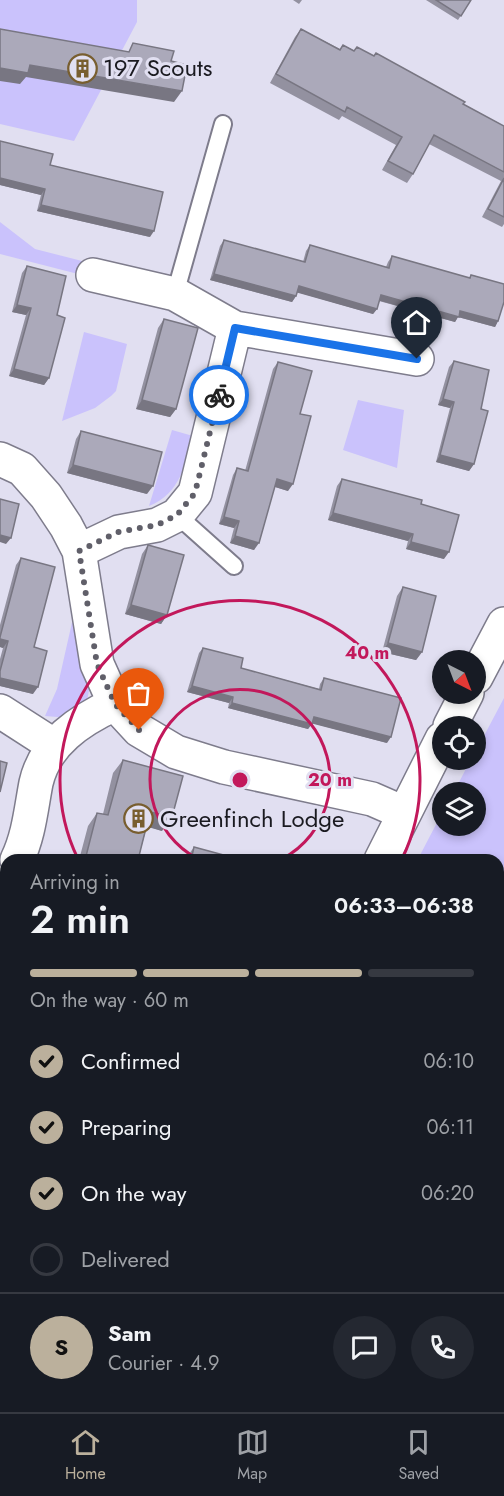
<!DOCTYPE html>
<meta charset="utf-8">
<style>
:root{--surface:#171b24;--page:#242831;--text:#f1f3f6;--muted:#9ea1a6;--line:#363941;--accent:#bbb09c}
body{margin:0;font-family:Jost,sans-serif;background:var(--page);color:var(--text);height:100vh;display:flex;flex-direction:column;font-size:22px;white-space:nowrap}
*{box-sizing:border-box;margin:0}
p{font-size:20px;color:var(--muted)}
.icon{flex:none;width:33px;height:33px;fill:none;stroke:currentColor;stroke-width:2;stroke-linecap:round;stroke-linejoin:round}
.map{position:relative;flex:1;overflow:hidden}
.sheet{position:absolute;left:0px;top:854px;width:504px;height:560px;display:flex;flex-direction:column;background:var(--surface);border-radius:18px 18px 0 0;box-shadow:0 3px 9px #0003}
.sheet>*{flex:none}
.needle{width:39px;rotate:138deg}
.buttons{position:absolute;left:432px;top:650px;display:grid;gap:12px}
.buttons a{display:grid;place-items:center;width:54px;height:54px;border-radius:50%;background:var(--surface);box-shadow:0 3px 9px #0003;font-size:30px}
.pin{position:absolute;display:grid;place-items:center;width:51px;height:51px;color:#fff;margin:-62px -26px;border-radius:50% 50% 50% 0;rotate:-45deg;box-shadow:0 0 6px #0007}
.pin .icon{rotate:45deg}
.courier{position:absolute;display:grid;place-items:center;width:60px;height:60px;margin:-30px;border:4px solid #1a73e8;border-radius:50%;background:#fff;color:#222;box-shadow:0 2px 8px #0007}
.summary em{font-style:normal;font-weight:600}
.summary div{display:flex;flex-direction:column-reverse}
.summary{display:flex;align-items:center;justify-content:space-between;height:102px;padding:0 30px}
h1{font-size:39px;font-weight:600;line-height:45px}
.bar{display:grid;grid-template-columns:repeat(4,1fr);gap:9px 6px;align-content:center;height:72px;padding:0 30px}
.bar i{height:8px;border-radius:4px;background:var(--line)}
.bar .active{background:var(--accent)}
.bar p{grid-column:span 4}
.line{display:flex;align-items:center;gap:15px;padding:0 30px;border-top:2px solid var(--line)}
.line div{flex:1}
.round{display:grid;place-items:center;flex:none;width:63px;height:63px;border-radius:32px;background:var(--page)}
ol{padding:0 30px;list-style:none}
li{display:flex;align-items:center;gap:18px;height:66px}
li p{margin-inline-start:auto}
li .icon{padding:6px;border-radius:50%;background:var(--accent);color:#111;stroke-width:4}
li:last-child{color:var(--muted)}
li i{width:33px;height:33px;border:3px solid var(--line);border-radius:50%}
.tab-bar{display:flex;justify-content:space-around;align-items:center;height:84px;border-top:2px solid var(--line);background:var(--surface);font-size:16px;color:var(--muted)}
.tab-bar a{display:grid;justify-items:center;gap:3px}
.tab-bar .active{color:var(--accent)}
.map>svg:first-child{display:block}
</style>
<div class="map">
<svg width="504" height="1412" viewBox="0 0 504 1412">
<rect width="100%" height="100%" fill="#e1dff1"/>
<path fill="#cac2fc" d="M0,0H137V22L74,141L0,124Z
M0,222L35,249L86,262L82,275L0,254Z
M84,332L127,344L116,391L111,396L95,408L62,421Z
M358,400L404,410L397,468L343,450Z
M172,430L193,436C184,466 181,493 149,506Z
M73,618L91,680L87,701L70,718L45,716L57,689Z
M504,698V1412H194L195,1407H498V860L418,859L442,813V825H476V792H454L471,759H476V751Z"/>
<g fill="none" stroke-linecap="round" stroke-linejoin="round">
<defs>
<path id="service" d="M175,294L223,124
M177,515L234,566"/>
<path id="minor" d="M235,328L417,359
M0,459L22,469L46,496L66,526L79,551L97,664L115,704L139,730L176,752L224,767L372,799L404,813
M79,551L119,532L157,525L177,515L195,493L235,328L175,294L93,275
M0,711L53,745
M17,860C29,835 31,809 36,783C45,743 80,720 115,704
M0,895L6,882
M0,1033L6,1038"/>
<path id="secondary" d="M476,677L504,624
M450,726L467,693
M381,860L442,739
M159,1412L160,1407"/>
</defs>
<use href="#service" stroke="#7e7c8c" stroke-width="20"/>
<use href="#minor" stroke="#7e7c8c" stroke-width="36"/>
<use href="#secondary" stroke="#7e7c8c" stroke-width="36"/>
<use href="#service" stroke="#fff" stroke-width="16"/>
<use href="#minor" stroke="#fff" stroke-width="33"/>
<use href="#secondary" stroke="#fff" stroke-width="33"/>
</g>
<path fill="#9391a0" d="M293,0H302L299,4Z
M426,0H471L458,20Z
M301,29L340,49L343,45L463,104L504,126V224L502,227L482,217L501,181L429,144L413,174L407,183L382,170L396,145L342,116L339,120L270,83L295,37Z
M0,141L50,165L150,237L37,211L41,195L0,185Z
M224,240L303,262L306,251L310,245L386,267L388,262L392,256L469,278L471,275L498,321L495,327L458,317L455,322L379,301L377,309L373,314L297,292L296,296L292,302L210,280L220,246Z
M27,266L57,315L49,378L44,385L9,376L26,315L12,312L22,273Z
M164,319L176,409L170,417L136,409L158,328Z
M454,361L481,409L474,464L469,471L436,462L450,408L438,405L449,367Z
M278,362L300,414L288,491L275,487L254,550L230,543L234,528L219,524L233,475L237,468L245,471L273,369Z
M81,431L147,494L67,473L76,439Z
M342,479L421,504L444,559L406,549L408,541L328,520L337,486Z
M148,545L167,615L161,624L125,614L142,554Z
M21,558L34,647L33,694L0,686V659L3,648L0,647V625L16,565Z
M403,587L422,652L416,660L382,652L397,596Z
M203,648L241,668L319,689L320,684L324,678L387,743L312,723L308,729L228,708L229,703L187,692L199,653Z
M123,760L162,831L147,826L138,860H79L88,826L97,813L103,814L113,773Z
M194,847L242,860H185Z"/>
<path fill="#787682" d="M30,65L182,91L174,102L26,77L20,84L0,81V68Z
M0,178L45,189L41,195L0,185Z
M41,205L154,231L150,237L37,211Z
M214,274L296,296L292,302L210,280Z
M299,286L377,309L373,314L295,292Z
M381,295L460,311L498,321L495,327L458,317L455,322L377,300Z
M17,305L31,308L26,315L12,312Z
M14,369L49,378L44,385L9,376Z
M443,399L454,402L450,408L438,405Z
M142,400L176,409L170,417L136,409Z
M440,455L474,464L469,471L436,462Z
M73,465L153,486L147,494L67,473Z
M277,479L293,484L288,491L272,486Z
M333,513L413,534L408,541L328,520Z
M224,517L239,521L234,528L219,524Z
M0,535L11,538L6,544L0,542Z
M235,536L259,543L254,550L230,543Z
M411,542L449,552L444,559L406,549Z
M131,605L167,615L161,624L125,614Z
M0,639L8,641L3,648L0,647Z
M388,643L422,652L416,660L382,652Z
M0,678L38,687L33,694L0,686Z
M192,686L233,697L229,703L187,692Z
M232,703L312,724L308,729L228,708Z
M314,717L391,737L387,743L310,723Z
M150,812L172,817L162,831L141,825Z
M0,1218L6,1219V1230L0,1228Z
M0,1383L6,1384V1394L0,1393Z
M35,1407H71L88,1412H51Z"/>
<path fill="#aba9ba" stroke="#787682" stroke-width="1.5" d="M436,0H471L461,16Z
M0,29L129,52L133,43L174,51L171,61L187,65L182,91L30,65L28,73L0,68Z
M301,29L340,50L343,45L354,51L357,47L374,56L376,53L465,102L463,104L504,126V172L434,135L413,174L388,161L402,137L347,107L345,112L276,74Z
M0,141L53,154L50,165L163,192L154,231L41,205L45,189L0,178Z
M504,178V217L488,209Z
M224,240L305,262L310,245L389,268L392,256L470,278L471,275L504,284V302L498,321L460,311L459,317L381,295L377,309L299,286L296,296L214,274Z
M27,266L66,276L57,315L65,318L49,378L14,369L31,308L17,305Z
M164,319L198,328L176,409L142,400Z
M454,361L489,370L481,409L488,411L474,464L440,455L454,402L443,399Z
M278,362L312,371L300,414L311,416L293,484L277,479L259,543L235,536L239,521L224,517L237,468L248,471Z
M81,431L162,452L153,486L73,465Z
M342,479L422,500L421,504L459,515L449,552L411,542L413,534L333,513Z
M0,499L19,504L11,538L0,535Z
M148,545L184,555L167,615L131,605Z
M21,558L55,567L34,647L47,651L38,687L0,678V671L8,641L0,639V637Z
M403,587L436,596L422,652L388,643Z
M203,648L243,658L241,668L321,690L324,678L401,698L391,737L314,717L312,724L232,703L233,697L192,686Z
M123,760L183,776L172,817L150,812L138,860H85L97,813L108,815Z
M0,761L7,763L0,792Z
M194,847L242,860H191Z
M0,1181L6,1183V1219L0,1218Z
M0,1357L6,1358V1384L0,1383Z
M71,1407H98L96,1412H88Z"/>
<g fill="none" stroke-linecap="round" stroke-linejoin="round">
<path stroke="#605f69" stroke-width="6" stroke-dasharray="0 10.8" d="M139,730L115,704L97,664L79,551L118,532L157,525L177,515L195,493L219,395"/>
<path stroke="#1a73e8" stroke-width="8" d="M219,395L235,328L417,359"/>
</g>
<g fill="none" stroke="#c2185b" stroke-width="3">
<path d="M198 859A90 90 0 1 1 282 859"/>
<path d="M78 859A180 180 0 1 1 402 859"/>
</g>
<defs>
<symbol id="building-ring" viewBox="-11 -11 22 22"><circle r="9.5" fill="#e1dff1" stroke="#785e2f" stroke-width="1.5"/><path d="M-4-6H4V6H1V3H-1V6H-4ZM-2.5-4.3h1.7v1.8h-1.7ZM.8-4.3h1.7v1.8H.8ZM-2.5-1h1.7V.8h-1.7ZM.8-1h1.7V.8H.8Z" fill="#785e2f"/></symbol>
</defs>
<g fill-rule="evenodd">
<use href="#building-ring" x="66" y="52" width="33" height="33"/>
<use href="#building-ring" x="122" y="802" width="33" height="33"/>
</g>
<g text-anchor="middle" stroke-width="6" stroke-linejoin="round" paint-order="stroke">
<g font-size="24" fill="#1a1a20" stroke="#e1dff1" text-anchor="start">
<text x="103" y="76">197 Scouts</text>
<text x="160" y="827">Greenfinch Lodge</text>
</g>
</g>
<circle cx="240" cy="780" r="9" fill="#c2185b" stroke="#e1dff1" stroke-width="3"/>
<g font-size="18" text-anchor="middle" font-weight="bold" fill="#c2185b" stroke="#e1dff1" stroke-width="6" stroke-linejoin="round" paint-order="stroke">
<text x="367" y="659">40 m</text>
<text x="330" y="786">20 m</text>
</g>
</svg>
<div class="buttons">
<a><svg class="needle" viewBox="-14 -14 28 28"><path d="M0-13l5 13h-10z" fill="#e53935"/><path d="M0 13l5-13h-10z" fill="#9ea1a6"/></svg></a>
<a><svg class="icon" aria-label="locate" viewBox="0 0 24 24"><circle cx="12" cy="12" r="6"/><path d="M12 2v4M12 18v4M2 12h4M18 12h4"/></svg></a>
<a><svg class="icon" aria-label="layers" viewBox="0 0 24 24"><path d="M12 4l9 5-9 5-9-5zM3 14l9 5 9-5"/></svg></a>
</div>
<div class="pin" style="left:139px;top:730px;background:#ea580c"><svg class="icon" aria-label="bag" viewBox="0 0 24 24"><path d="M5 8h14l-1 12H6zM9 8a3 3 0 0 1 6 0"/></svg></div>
<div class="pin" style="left:417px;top:359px;background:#1f2937"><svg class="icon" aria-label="home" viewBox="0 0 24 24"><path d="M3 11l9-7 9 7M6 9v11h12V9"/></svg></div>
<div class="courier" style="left:219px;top:395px"><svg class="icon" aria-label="bike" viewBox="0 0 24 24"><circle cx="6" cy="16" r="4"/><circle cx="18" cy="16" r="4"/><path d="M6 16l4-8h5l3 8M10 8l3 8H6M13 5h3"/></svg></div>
<section class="sheet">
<div class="summary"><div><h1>2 min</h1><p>Arriving in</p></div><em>06:33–06:38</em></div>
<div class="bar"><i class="active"></i><i class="active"></i><i class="active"></i><i></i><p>On the way · 60 m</p></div>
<ol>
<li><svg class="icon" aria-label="check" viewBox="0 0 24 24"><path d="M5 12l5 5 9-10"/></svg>Confirmed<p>06:10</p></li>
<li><svg class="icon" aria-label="check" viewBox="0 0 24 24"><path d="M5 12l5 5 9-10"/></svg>Preparing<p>06:11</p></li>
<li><svg class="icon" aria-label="check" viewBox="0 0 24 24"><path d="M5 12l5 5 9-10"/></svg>On the way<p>06:20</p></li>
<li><i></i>Delivered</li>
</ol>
<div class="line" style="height:108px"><b class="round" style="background:var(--accent);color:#111">S</b><div><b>Sam</b><p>Courier · 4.9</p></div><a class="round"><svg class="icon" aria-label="chat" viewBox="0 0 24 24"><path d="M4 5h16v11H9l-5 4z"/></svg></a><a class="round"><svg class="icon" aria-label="phone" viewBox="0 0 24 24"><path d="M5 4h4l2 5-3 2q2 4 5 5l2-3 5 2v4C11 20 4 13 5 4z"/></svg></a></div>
</section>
</div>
<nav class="tab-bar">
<a class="active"><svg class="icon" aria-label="home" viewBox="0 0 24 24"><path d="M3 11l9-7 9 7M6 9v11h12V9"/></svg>Home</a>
<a><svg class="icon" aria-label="map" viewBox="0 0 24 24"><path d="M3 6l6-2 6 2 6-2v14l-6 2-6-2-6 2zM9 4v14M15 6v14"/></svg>Map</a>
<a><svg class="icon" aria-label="saved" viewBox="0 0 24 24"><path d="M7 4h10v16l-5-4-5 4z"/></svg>Saved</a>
</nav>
